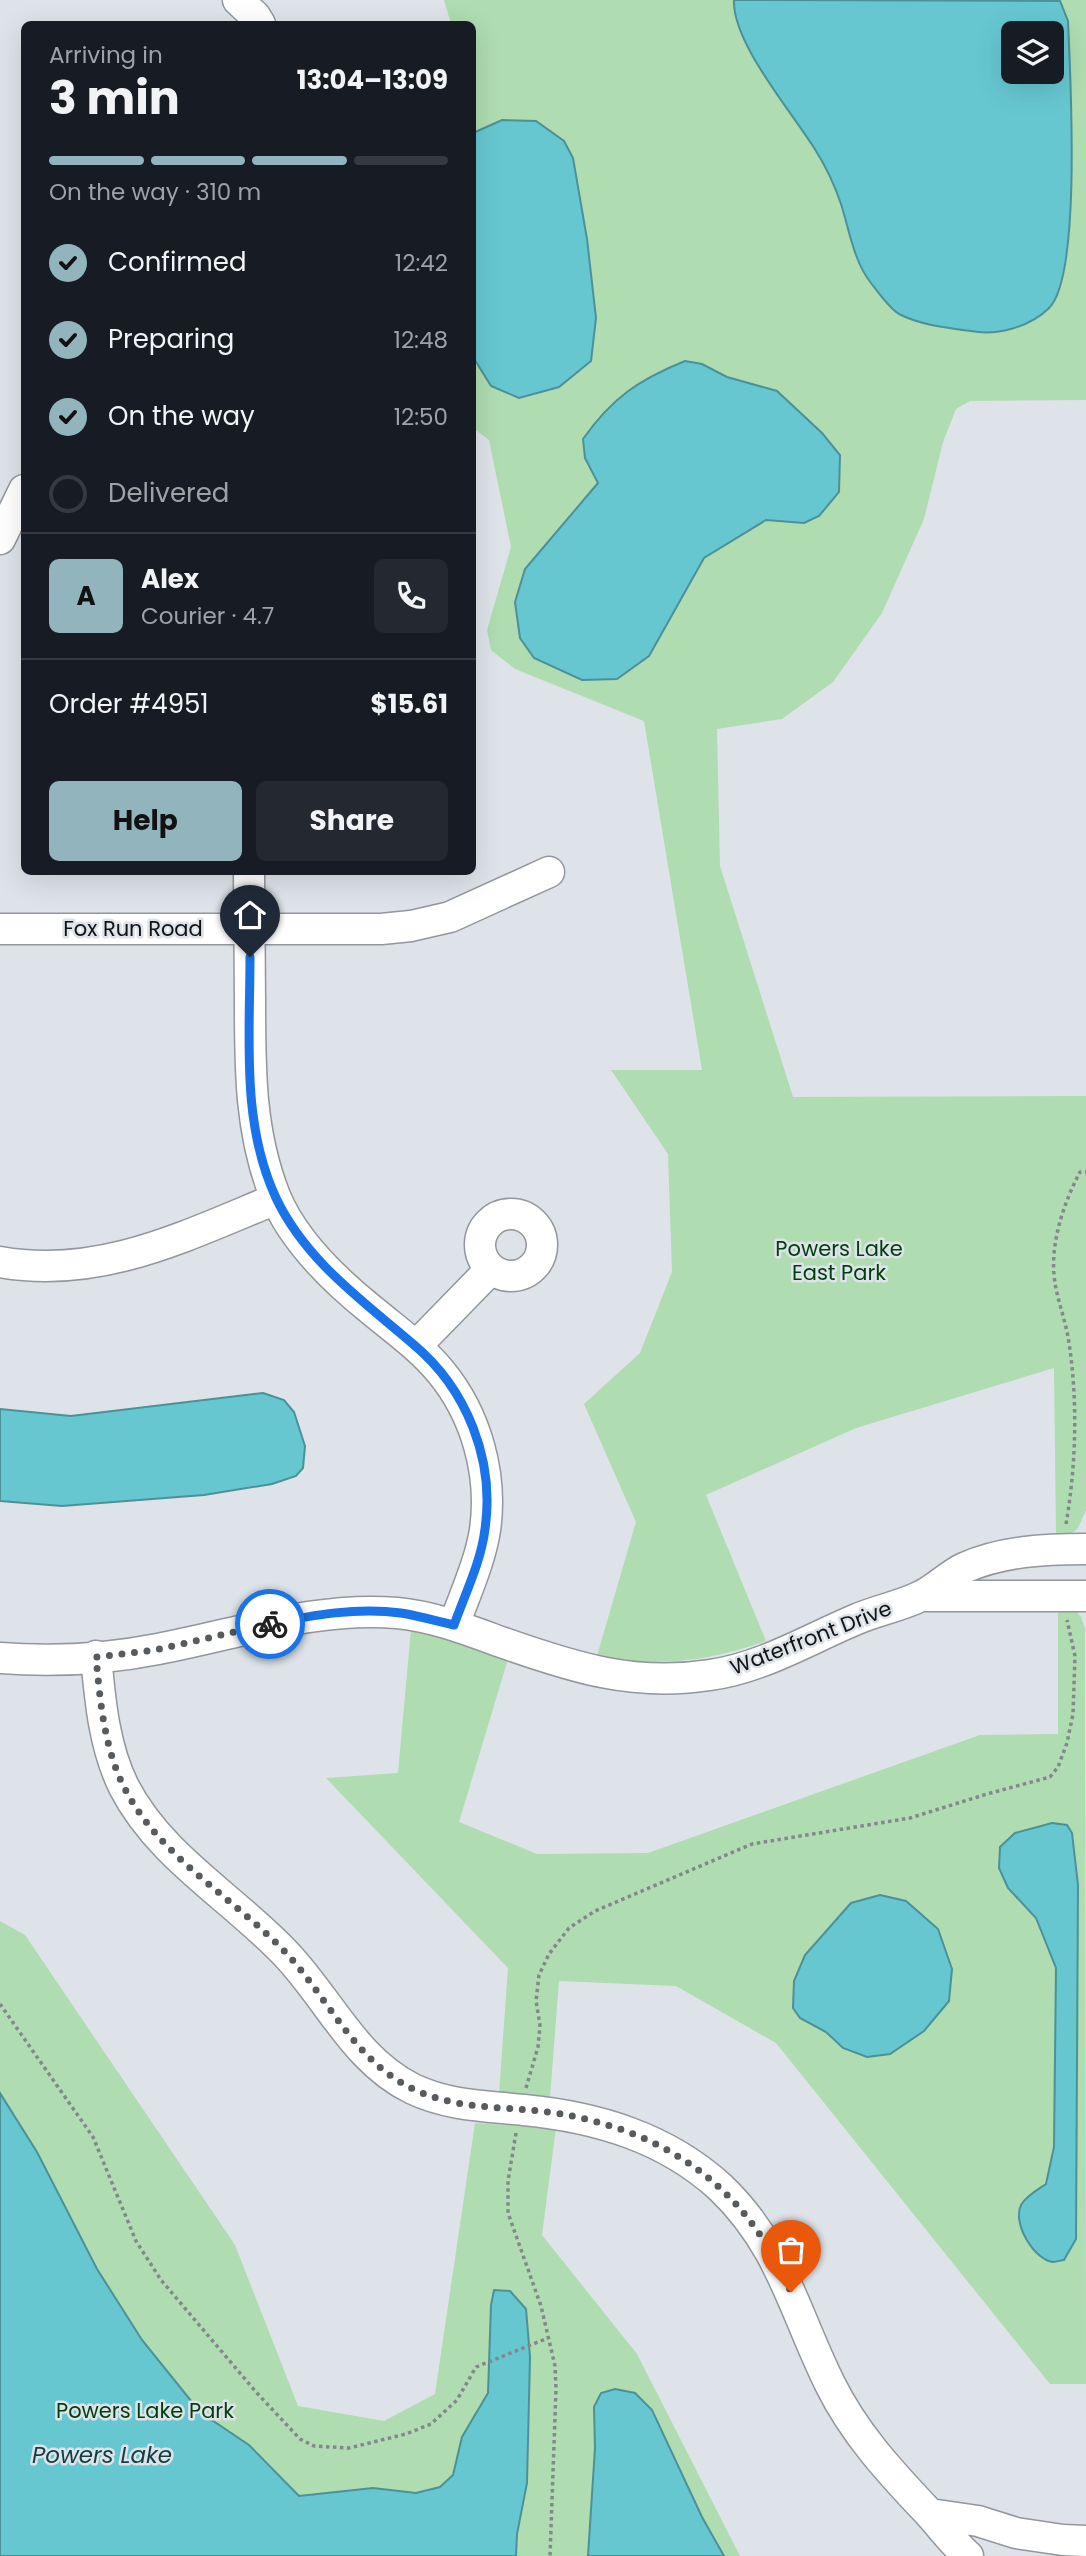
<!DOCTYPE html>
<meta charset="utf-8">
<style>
:root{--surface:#171b24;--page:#242831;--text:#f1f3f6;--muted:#9ea1a6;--line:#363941;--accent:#92b4bc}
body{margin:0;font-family:Poppins,sans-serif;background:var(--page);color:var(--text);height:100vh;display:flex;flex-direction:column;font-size:26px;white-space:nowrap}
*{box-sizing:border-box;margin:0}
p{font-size:23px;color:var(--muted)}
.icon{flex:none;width:38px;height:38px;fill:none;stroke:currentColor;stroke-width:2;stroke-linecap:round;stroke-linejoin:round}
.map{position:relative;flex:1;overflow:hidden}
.details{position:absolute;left:21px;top:21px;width:455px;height:854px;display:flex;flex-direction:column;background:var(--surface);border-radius:10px;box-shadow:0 7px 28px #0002}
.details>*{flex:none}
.buttons{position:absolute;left:1001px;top:21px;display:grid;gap:14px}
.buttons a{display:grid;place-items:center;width:63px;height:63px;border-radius:10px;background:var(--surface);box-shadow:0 7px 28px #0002;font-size:35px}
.pin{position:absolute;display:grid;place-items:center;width:60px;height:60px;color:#fff;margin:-72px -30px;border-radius:50% 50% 50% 0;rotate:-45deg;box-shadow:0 0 7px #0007}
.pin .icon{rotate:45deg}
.courier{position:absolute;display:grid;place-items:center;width:70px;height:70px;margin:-35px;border:5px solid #1a73e8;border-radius:50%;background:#fff;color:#222;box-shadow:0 2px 9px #0007}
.head em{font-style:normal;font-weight:700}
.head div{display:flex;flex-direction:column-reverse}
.head{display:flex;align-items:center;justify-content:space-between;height:119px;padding:0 28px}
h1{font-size:46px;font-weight:700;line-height:52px}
.bar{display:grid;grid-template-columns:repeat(4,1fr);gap:10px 7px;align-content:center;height:84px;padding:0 28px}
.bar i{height:9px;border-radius:5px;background:var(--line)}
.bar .active{background:var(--accent)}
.bar p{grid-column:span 4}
.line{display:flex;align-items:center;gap:18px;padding:0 28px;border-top:2px solid var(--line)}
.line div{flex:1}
.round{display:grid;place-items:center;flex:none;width:74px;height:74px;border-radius:10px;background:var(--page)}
ol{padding:0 28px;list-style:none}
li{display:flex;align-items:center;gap:21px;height:77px}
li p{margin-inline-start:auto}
li .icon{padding:7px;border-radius:50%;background:var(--accent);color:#111;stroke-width:4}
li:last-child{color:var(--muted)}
li i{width:38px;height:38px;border:4px solid var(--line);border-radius:50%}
.button{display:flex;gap:14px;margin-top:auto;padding:14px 28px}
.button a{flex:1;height:80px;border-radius:10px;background:var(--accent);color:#111;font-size:28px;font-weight:700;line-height:80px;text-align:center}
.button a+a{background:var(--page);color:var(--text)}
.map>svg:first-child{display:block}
</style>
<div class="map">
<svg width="1086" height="2556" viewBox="0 0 1086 2556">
<rect width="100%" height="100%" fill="#dde3e8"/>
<path fill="#afdcb0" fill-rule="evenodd" d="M444,0H1086V400L970,401L956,409L943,442L924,519L882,613L833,682L782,719L717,729L720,866L793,1097L1086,1096V1510C1077,1528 1081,1534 1056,1536L1054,1368L856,1428L706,1495L766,1641C710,1661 656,1668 597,1656L636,1522L584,1404L640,1353L672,1272L668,1154L611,1070H702L644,721L515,669L491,650L487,630L511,547L489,440L473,428L472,24H451ZM1013,33H1052V72H1013Z
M1058,1607L1075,1610L1081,1617L1085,1628L1086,2384H1050L776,2043L676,1986L559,1981L550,2097L499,2094L508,1968L326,1778L398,1773L411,1630L423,1632L508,1659L459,1822L537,1854L648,1853L980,1735L1058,1734Z
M0,1921L25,1935L235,2245L298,2406L384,2421L435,2394L475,2123L556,2128L542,2235L637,2354L740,2556H0Z"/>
<path fill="#66c7d1" stroke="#4c9198" stroke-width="2" fill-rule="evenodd" d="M734,0L1060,1L1068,21C1070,72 1082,276 1049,308C1030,327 997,336 971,331C948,328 920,325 899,314C889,308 878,292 871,283C854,262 849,229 841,204C835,186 826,167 816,151C793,113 732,43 734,0ZM1013,33H1052V72H1013Z
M502,120L536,121L564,141L573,158L587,239L596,318L591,361L559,387L519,398L491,386L473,357V133Z
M685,361L702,364L727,377L777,391L822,433L840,455L839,492L819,516L804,523L766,520L704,558L649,656L617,679L582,680L534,658L520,638L515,602L525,569L598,483L585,458L583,439C612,398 638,380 685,361Z
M263,1393L284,1400L294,1412L305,1446L303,1468L296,1476L272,1484L204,1495L62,1506L0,1501V1409L71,1416Z
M1052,1823L1067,1825L1072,1833L1078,1885L1076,2239L1064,2260C1061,2260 1057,2262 1053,2262C1034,2260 1012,2223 1021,2205C1026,2196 1037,2190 1046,2184L1054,2147L1056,1968L1036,1918L1008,1888L999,1868L1000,1847L1015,1833Z
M880,1895L906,1901L938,1929L952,1969L949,2001L924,2031L890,2054L867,2057L843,2048L826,2032L800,2018L793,2008L794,1981L805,1955L851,1903Z
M0,2093L37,2152L97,2269L142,2340L200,2412L249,2445L299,2496L373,2488L416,2493L440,2487L453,2475L462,2437L488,2393L491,2305L494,2290L510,2291L526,2309L530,2357L527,2483L517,2534L516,2556H0Z
M615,2389L635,2393L652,2410L702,2517L724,2556H588L595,2448L594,2407L601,2393Z"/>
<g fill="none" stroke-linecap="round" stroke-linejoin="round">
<defs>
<path id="minor" d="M238,0L255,16L260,24
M0,539L24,490
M249,872C249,916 250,960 250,1004C250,1070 250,1133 275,1196C294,1242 335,1281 374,1312C397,1331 421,1348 440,1371C476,1414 493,1474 485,1530C480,1562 465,1594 454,1625
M0,929H381L411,926L450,917L549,872
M480 1245a31 31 0 1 1 62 0a31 31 0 1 1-62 0Z
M0,1262C100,1280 187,1235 276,1199
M416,1346L491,1269
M921,1596H1086
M96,1656C100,1700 104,1747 124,1787C160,1857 232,1897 286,1954C329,1999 355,2061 413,2089C449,2106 486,2106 524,2110C596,2117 665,2137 720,2187C782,2246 794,2312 830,2384C854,2433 890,2472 927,2511C941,2526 953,2543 968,2556
M0,1658C51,1662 107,1659 158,1649C238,1634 315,1606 397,1613C432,1616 468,1630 501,1642C572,1667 633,1687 710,1675C762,1668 809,1639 857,1619C878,1610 901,1606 921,1596C936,1589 949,1575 964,1568C1002,1551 1045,1549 1086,1549
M930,2514L978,2521L1016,2533L1063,2540L1086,2541"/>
</defs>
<use href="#minor" stroke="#91979c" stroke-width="33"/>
<path stroke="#84888c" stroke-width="3.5" stroke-dasharray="3.5 3.5" stroke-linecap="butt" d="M1066,1524C1076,1466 1078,1402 1069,1343C1066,1320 1056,1298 1054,1275C1051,1241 1064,1202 1080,1172H1086
M0,2004L93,2137L136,2241L161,2280L256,2392L300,2439L314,2446L349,2448L406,2434L431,2424L457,2400L476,2367L548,2338
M526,2088L538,2047L540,2025L536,2001L539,1975L549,1954L569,1928L595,1911L752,1844L910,1818L987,1794L1050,1777L1058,1767L1067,1743L1073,1714L1075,1656L1067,1620
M516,2133L508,2181V2213L541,2306L555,2366L556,2389L550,2556"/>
<use href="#minor" stroke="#fff" stroke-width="30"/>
</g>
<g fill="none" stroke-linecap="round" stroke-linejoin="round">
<path stroke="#585b5e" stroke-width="7" stroke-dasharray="0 12.6" d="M270,1624L155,1650L96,1657C100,1700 104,1746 123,1785C159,1858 234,1897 288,1955C329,2000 356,2062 413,2089C457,2110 502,2106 548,2112C662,2128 746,2185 791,2292"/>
<path stroke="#1a73e8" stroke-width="9" d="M250,957C250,1037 241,1123 276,1198C306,1261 362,1300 413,1344C467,1389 495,1460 485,1529C481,1562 465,1594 454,1625C437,1621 419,1616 401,1613C357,1607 313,1615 270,1624"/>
</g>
<g text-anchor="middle" stroke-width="5" stroke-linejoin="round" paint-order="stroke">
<g font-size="21" fill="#101214" stroke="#dde3e8">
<text x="133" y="936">Fox Run Road</text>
<text transform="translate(811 1638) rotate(-21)" y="7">Waterfront Drive</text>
</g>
<g font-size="21" fill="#013e0d" stroke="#dde3e8">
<text x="839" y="1256">Powers Lake<tspan x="839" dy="24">East Park</tspan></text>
<text x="145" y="2418">Powers Lake Park</text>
</g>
<g font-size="23" font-style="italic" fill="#113e43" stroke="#dde3e8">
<text x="102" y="2463">Powers Lake</text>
</g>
</g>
</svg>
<div class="buttons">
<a><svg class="icon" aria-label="layers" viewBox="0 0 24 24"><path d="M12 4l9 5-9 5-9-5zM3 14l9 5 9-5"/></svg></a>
</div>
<div class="pin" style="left:791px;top:2292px;background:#ea580c"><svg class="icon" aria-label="bag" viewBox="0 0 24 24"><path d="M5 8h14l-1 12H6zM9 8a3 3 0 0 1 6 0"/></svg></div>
<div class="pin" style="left:250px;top:957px;background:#1f2937"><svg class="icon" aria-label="home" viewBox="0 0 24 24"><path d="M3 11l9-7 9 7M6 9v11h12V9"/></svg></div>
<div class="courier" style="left:270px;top:1624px"><svg class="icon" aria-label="bike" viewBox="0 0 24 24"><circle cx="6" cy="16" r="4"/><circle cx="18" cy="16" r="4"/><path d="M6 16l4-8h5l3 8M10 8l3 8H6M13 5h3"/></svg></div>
<section class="details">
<div class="head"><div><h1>3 min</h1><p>Arriving in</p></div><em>13:04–13:09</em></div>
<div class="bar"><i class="active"></i><i class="active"></i><i class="active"></i><i></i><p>On the way · 310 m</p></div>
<ol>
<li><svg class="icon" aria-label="check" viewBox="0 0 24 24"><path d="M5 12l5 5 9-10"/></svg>Confirmed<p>12:42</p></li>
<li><svg class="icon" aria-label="check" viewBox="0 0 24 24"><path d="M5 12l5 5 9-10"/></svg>Preparing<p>12:48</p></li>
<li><svg class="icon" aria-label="check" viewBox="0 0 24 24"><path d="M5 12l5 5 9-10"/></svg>On the way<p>12:50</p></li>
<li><i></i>Delivered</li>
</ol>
<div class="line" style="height:126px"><b class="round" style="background:var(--accent);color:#111">A</b><div><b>Alex</b><p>Courier · 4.7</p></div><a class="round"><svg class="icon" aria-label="phone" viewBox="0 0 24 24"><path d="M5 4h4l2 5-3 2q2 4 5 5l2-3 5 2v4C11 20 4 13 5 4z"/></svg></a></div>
<div class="line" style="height:91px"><div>Order #4951</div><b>$15.61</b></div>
<div class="button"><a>Help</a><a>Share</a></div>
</section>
</div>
